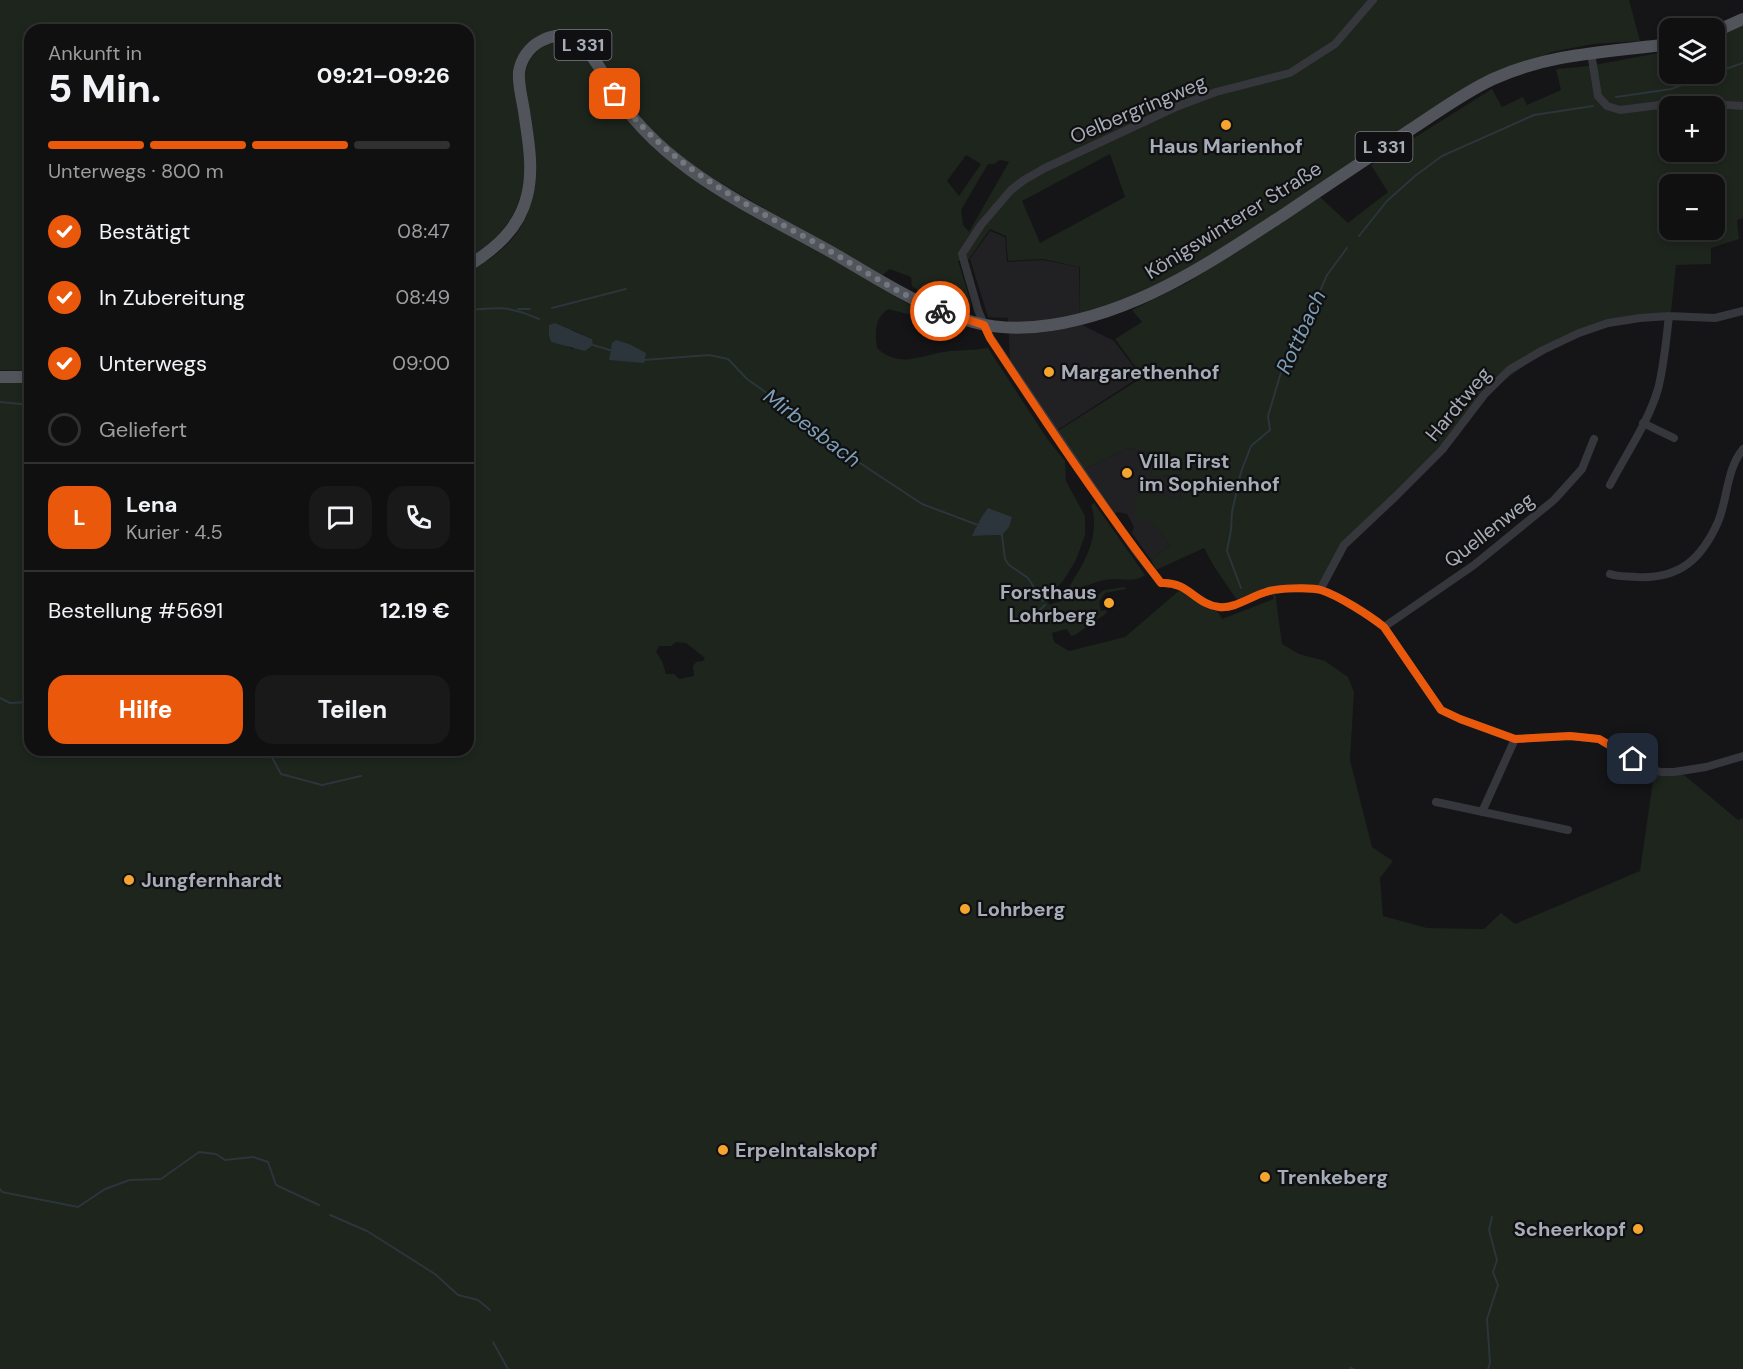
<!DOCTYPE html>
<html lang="de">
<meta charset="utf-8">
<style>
:root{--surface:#101011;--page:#19191a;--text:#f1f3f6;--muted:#9c9d9f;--line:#303031;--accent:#ea580c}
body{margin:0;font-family:"DM Sans",sans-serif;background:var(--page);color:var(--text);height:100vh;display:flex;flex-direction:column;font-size:22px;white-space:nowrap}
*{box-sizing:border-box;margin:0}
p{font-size:20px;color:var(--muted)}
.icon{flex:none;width:33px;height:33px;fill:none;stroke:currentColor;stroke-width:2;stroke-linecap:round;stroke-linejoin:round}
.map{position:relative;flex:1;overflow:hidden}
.details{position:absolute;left:24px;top:24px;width:450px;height:732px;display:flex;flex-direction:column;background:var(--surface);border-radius:18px;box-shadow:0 3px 9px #0003,0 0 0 2px var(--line)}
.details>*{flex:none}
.fabs{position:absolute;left:1659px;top:18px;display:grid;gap:12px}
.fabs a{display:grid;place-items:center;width:66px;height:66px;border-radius:12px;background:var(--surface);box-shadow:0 3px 9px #0003,0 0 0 2px var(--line);font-size:30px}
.pin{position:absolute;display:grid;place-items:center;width:51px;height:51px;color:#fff;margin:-26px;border-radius:12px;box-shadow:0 3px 9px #0006}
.courier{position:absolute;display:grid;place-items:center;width:60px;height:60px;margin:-30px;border:4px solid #ea580c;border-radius:50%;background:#fff;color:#222;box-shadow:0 2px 8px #0007}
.head em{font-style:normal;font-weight:800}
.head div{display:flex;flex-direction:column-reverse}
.head{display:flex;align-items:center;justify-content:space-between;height:102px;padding:0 24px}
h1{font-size:39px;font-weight:800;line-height:45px}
.bar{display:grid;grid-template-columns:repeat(4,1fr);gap:9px 6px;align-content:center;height:72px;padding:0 24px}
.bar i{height:8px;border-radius:4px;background:var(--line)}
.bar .selected{background:var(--accent)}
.bar p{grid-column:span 4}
.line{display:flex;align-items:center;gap:15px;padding:0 24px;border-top:2px solid var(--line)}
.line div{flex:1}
.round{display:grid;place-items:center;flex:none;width:63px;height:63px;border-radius:18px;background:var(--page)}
ol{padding:0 24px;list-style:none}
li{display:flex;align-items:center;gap:18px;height:66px}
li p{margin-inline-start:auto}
li .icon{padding:6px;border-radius:50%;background:var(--accent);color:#fff;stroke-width:4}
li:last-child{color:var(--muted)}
li i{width:33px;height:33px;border:3px solid var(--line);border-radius:50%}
.button{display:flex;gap:12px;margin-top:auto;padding:12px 24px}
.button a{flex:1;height:69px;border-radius:18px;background:var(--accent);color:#fff;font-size:24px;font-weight:800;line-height:69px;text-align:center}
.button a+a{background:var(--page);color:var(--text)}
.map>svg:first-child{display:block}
</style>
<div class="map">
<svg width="1743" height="1369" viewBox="0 0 1743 1369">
<rect width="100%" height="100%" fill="#151517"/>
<path fill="#212124" d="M990,231L1005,237L1007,262L1043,260L1079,267L1080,324L1114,341L1141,376L1056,431L1010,359L1008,318L988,317L970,259Z
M1128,448L1147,452L1154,463L1150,477L1182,474L1180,500L1141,492L1151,519L1170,546L1151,560L1132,533L1134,527L1127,514L1118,512L1114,514L1084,469Z"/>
<path fill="#1d251d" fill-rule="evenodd" d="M0,0H1629L1640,41L1593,44L1552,52L1505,69L1183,275L1129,302L1080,314V267L1043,259L1008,261L1006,236L990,229L969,259L958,261L971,303L968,311H963L927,297L912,286L911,277L890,269L880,277C845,256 810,235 774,214C735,191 695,170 661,140C645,126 631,108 620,91C609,74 599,46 580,37C559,26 528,32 519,56C512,72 517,88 519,105C529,176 533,216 468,260V30H30V371L0,370ZM1110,154L1125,197L1040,243L1022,201ZM966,155L981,164L959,196L947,181ZM1000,160L1009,162L969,232L963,225L961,210L988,164H994Z
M1743,24V218L1737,220L1739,239L1711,248V264L1676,265L1671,312L1606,322L1542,351L1485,396L1398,497L1345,545L1322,589L1266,587L1237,600L1215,568L1204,548L1156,570L1151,560L1170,546L1151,520L1142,522C1130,514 1133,502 1141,492L1180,499L1182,474L1150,477L1154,463L1147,452L1128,448L1084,469L1056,432L1143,377L1115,339L1142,322L1132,310L1187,283L1320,197L1348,223L1388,192L1371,165L1492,89L1502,107L1523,97L1527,105L1561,90L1556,69L1589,66L1669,51L1670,74H1714L1715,38ZM1670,106H1714V152H1670ZM1670,184H1714V230H1670Z
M562,42L573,46L581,51L645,138L886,289C902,302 917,309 936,316L935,321L888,309C874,319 875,332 877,348C901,370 922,354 950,351C962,350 975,350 988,348L1048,440L1065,461L1066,481L1085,516V535L1076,560L1065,578L1047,601L1050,605L1090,589L1095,597L1104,590L1125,587L1126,589L1105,593L1099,602L1101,611L1106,610L1107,613L1075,635L1071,636L1067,629L1052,633L1054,642L1069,651L1125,637L1181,589C1194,597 1216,604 1222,619L1274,599L1272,593L1275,592L1282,644L1299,654L1325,661L1348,677L1354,692L1350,760L1372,847L1393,861L1380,878L1383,916L1427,928L1484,929L1501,913L1515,924L1640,871L1654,774L1684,775L1738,820L1743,818V1369H0V382L30,383V750H468V271C555,230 537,159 524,82C525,59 538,43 562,42ZM573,330L592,339L572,349L563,344L551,342ZM983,518L1002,535L973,536L977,524ZM676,642L686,643L705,658L703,661L696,662L693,666L694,676L679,679L674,674H666L662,661L656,652L659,646H671Z
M1094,503L1145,575C1136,582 1124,579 1113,579C1096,580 1079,589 1063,595C1081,570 1102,537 1091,505Z"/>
<path fill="#2b353b" d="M555,323L592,339L593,345L585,351L551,342L549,336V325Z
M616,340L629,344L646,353L644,363L609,360L612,343Z
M988,508L1012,517L1009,527L1002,535L972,536C976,526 982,516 988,508Z"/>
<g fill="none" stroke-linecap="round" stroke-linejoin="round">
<path stroke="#2b353b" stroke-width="2" d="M1714,73L1743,63
M1616,97L1671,89L1712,74
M1359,236L1387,201L1415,176L1442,156L1534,115L1593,106
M552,308L626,289
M518,309H530
M468,310C500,307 509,306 539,319
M593,345L613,351
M644,360L709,355L728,359L747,379L802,418L830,447L860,463L922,504L978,525
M0,402L30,405
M1000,534L1002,535L1005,559L1009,565L1028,578L1043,601
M1241,588L1227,551L1231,530L1232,512L1241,472L1251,446L1270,430L1268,416L1285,359L1308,319L1327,275L1347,248
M1034,621L1032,617L1045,605
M0,698L10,703L30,702
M268,750L281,774L322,785L361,776
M0,1189L2,1192L78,1207L105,1189L130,1180L161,1179L199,1152L216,1154L225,1160L253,1157L268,1162L276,1185L319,1205
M330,1215L367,1231L435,1274L458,1295L478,1300L490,1310
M493,1342L508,1369
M1350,1368L1354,1369
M1488,1369L1490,1363L1487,1319L1498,1285L1493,1272L1497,1260L1489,1230L1492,1217"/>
<path stroke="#36373c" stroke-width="8" d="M1373,0L1335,44L1290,73L1216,92L1176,107L1045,168L1024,180L1011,190L981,225L962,254L978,310L988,334L1135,550L1161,583C1188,581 1196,605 1219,607C1235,609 1251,596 1266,592C1277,588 1311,587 1321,590C1340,596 1369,615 1384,627L1441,710L1460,719L1515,739L1570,736L1599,739L1650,769L1661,772H1674L1706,767L1743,756
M1591,53L1598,96L1607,106L1620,110L1683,102L1743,106
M1643,423L1674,438
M1610,485C1626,454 1648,423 1658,389C1664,366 1666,341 1669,316
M1610,574C1618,577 1628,576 1637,577C1679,579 1701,560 1718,522C1728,498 1726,470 1743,449
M1320,590L1344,545L1396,496L1442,450L1484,395L1509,370L1543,350L1579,333L1608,323L1640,318L1669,316L1715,318L1743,311
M1384,627L1474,565L1554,500L1582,469L1594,439
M1436,802L1568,830
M1482,812L1515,739"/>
<path stroke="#52545b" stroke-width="12" d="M1714,32L1743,19
M468,266C495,249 519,229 527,196C534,168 528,139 524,111C522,98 518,85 519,72C521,59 529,47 541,41C577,22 595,60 610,85C658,168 753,208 833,253C878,279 922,309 973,322C998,329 1025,329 1051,325C1138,312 1211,262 1283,215C1324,187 1365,160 1407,132C1435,114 1463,93 1493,79C1550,53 1609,52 1670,44
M0,377H30"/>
</g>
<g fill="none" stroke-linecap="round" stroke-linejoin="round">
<path stroke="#73787f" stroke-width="6" stroke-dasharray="0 10.8" d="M615,94C668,167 746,204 823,247C861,269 899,294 940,311"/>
<path stroke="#ea580c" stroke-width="8" d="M940,311L984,325L990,338C1045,421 1100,504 1161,583C1188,581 1196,605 1219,607C1235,609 1251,596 1266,592C1276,588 1311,587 1321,590C1339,596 1369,615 1384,627L1441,710L1460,719L1515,739L1570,736L1599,739L1633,759"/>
</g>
<g fill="#f5a52e" stroke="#101012" stroke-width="2">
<circle cx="1226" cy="125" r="6"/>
<circle cx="1049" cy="372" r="6"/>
<circle cx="1127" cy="473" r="6"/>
<circle cx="1109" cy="603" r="6"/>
<circle cx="129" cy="880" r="6"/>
<circle cx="965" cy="909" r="6"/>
<circle cx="723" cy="1150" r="6"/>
<circle cx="1265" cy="1177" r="6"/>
<circle cx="1638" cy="1229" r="6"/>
</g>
<g text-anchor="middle" stroke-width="4.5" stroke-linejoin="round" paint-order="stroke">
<g fill="#101012" stroke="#797e86" stroke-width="1.5">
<rect x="554.5" y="30" width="57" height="30" rx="4.5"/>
<rect x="1355.5" y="132" width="57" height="30" rx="4.5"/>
</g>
<g font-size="18" font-weight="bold" fill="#a6adb7">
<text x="583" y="51">L 331</text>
<text x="1384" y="153">L 331</text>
</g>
<g font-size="20" fill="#a6adb7" stroke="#101012">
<text transform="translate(1138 109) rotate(-23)" y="7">Oelbergringweg</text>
<text transform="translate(1233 220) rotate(-32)" y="7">Königswinterer Straße</text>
<text transform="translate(1458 404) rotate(-50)" y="7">Hardtweg</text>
<text transform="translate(1489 530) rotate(-38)" y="7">Quellenweg</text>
</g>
<g font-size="20" font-weight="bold" fill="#a6adb7" stroke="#101012" text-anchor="start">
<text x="1226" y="153" text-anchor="middle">Haus Marienhof</text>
<text x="1061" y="379">Margarethenhof</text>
<text x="1139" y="468">Villa First<tspan x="1139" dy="23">im Sophienhof</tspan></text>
<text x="1097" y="599" text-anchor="end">Forsthaus<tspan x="1097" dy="23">Lohrberg</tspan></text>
<text x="141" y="887">Jungfernhardt</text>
<text x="977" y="916">Lohrberg</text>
<text x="735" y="1157">Erpelntalskopf</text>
<text x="1277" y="1184">Trenkeberg</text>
<text x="1626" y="1236" text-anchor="end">Scheerkopf</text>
</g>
<g font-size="21" font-style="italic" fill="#7c9db3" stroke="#101012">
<text transform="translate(1301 332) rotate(-65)" y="7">Rottbach</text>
<text transform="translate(812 428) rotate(37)" y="7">Mirbesbach</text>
</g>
</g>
</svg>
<div class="fabs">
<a><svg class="icon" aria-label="layers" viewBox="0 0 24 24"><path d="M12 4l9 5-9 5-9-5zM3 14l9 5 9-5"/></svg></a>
<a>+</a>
<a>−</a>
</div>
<div class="pin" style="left:615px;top:94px;background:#ea580c"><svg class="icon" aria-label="bag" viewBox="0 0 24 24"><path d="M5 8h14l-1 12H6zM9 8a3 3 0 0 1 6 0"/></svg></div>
<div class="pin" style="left:1633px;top:759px;background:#1f2937"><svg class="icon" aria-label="home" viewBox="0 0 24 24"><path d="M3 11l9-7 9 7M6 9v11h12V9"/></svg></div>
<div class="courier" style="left:940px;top:311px"><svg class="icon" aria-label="bike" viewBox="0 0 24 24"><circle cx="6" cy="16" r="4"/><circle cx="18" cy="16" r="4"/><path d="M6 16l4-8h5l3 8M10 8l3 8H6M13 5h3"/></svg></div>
<section class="details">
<div class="head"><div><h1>5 Min.</h1><p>Ankunft in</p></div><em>09:21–09:26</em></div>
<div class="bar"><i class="selected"></i><i class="selected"></i><i class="selected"></i><i></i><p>Unterwegs · 800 m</p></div>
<ol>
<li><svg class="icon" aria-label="check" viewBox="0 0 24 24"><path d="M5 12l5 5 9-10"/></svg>Bestätigt<p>08:47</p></li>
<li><svg class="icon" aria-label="check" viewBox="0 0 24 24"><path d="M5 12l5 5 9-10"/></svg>In Zubereitung<p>08:49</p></li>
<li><svg class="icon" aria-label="check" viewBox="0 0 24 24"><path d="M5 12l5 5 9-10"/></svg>Unterwegs<p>09:00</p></li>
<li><i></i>Geliefert</li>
</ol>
<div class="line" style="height:108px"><b class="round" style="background:var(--accent);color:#fff">L</b><div><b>Lena</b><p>Kurier · 4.5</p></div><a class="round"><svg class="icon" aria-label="chat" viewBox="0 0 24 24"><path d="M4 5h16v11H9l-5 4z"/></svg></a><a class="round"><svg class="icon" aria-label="phone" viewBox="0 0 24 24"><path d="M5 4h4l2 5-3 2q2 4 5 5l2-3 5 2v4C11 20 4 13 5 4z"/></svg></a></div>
<div class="line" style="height:78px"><div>Bestellung #5691</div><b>12.19 €</b></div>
<div class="button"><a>Hilfe</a><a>Teilen</a></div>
</section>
</div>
